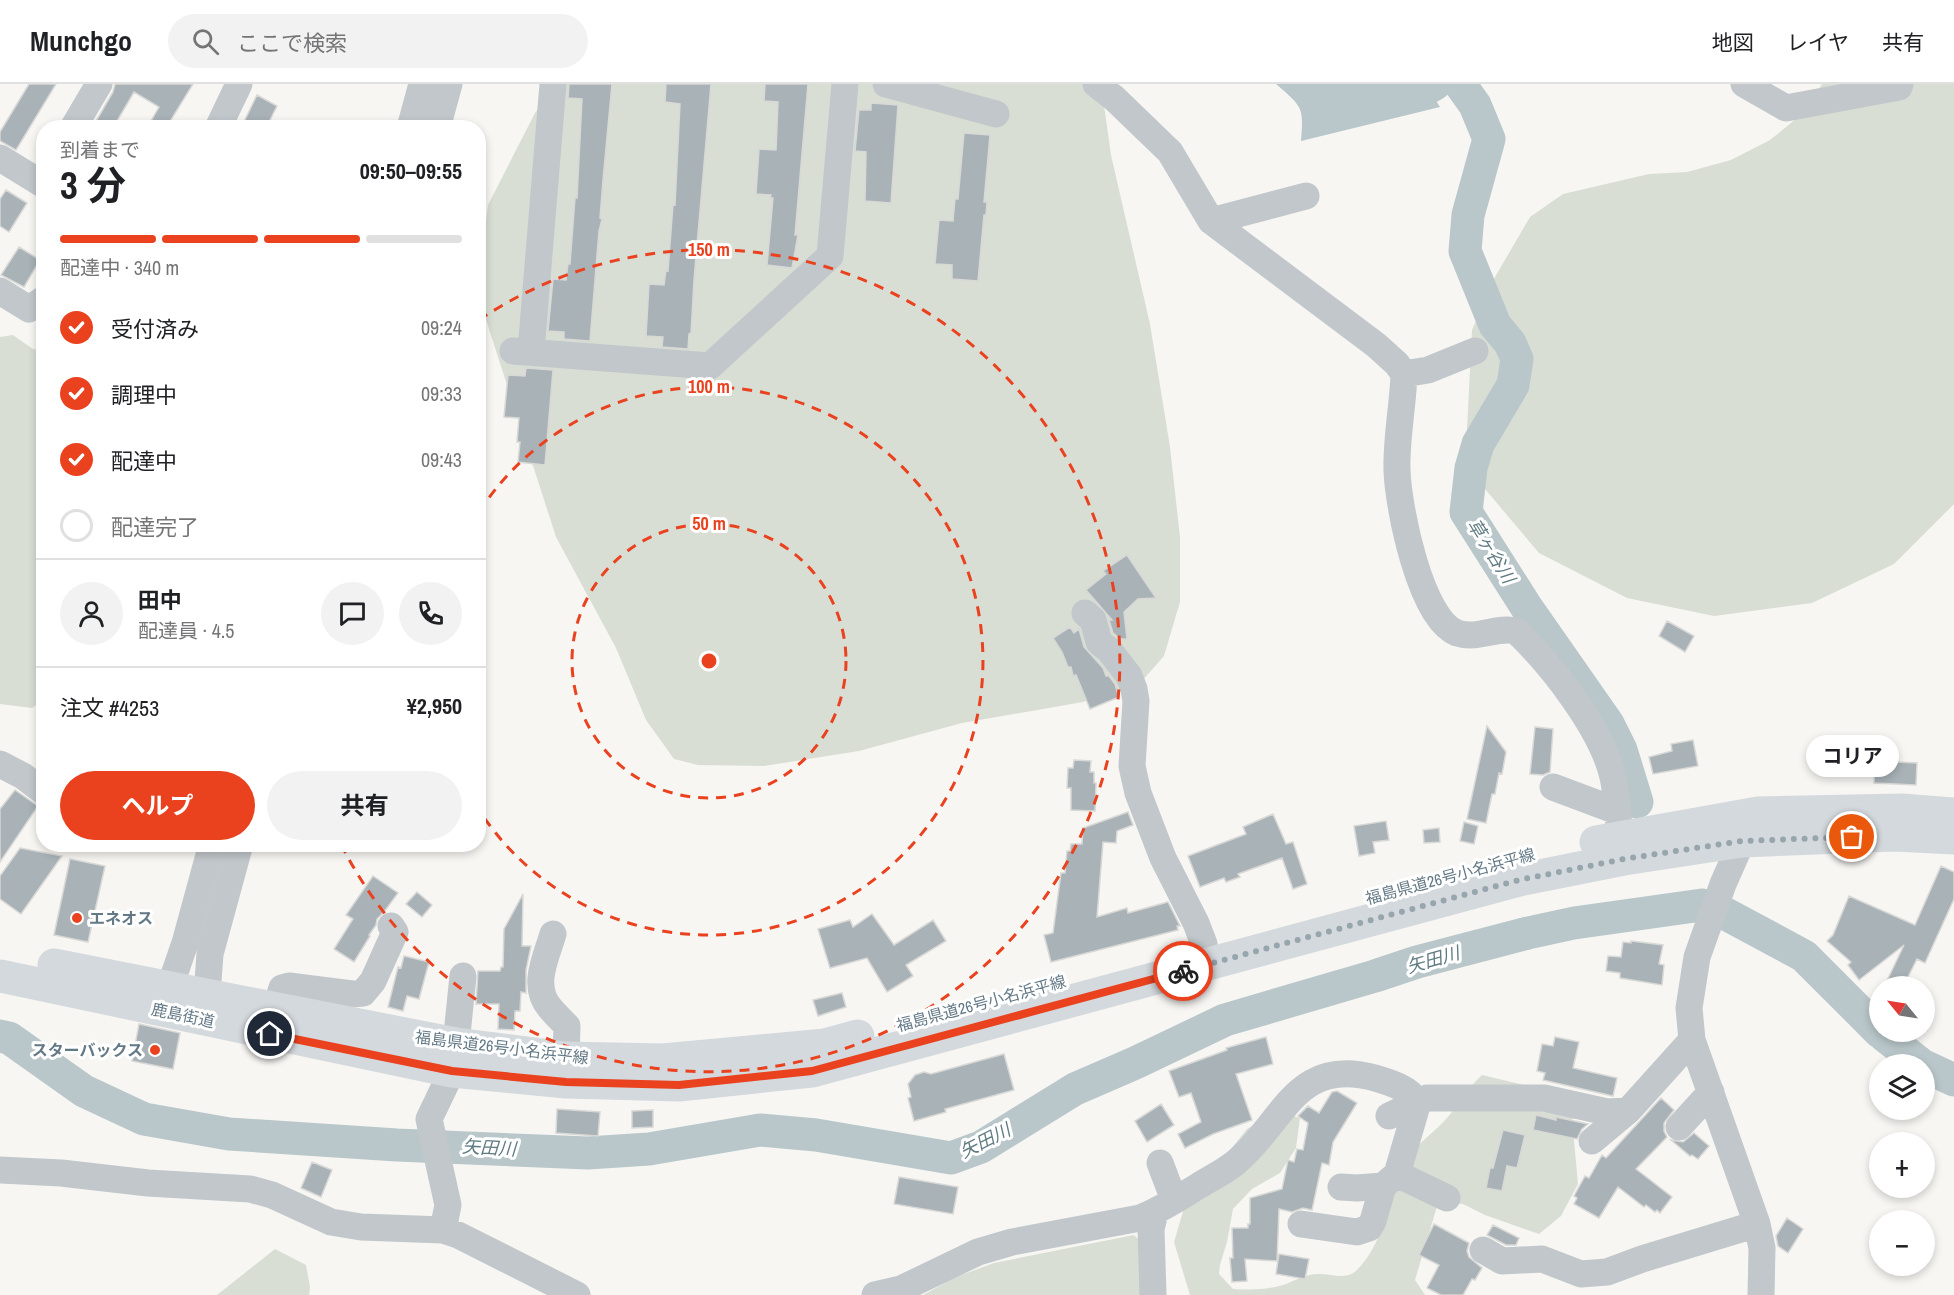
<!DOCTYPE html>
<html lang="ja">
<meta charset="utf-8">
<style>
:root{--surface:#fff;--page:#f2f2f2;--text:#202124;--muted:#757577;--line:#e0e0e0;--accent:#ea421f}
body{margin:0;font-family:"Archivo Narrow","Noto Sans JP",sans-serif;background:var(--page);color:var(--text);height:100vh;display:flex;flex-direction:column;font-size:22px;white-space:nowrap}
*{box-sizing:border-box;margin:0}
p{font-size:20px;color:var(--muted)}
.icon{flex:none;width:33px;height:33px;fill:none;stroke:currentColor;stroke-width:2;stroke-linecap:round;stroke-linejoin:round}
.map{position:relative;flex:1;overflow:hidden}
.side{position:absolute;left:36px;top:36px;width:450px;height:732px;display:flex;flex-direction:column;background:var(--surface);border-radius:24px;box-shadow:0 3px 9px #0003}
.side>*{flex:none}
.needle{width:39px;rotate:300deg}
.fabs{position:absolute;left:1869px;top:892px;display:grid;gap:12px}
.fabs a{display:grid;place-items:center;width:66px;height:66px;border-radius:50%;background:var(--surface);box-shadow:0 3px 9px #0003;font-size:30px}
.pin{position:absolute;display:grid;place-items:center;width:51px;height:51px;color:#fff;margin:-26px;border:3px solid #fff;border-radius:50%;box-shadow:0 2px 6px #0007}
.courier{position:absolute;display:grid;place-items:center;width:60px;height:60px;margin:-30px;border:4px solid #ea421f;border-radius:50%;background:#fff;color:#222;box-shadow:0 2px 8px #0007}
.bubble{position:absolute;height:42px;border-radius:21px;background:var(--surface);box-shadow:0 3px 9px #0003;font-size:20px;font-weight:700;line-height:42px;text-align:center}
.summary em{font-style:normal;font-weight:700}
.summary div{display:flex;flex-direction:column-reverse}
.summary{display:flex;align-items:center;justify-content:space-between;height:102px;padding:0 24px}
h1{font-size:39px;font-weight:700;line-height:45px}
.bar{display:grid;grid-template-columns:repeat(4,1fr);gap:9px 6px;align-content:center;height:72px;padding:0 24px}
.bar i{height:8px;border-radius:4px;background:var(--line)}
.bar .current{background:var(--accent)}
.bar p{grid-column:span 4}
.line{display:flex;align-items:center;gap:15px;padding:0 24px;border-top:2px solid var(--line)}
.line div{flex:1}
.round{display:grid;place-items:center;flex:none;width:63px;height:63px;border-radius:32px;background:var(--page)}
ol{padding:0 24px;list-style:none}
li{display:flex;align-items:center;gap:18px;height:66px}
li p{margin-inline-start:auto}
li .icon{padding:6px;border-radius:50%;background:var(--accent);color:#fff;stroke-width:4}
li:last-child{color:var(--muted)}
li i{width:33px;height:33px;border:3px solid var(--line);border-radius:50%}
.cta{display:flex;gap:12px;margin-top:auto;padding:12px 24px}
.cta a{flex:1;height:69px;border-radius:36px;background:var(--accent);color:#fff;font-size:24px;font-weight:700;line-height:69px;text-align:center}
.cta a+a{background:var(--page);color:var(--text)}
header{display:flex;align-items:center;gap:36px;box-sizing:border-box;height:84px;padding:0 30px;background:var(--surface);border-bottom:2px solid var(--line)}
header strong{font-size:28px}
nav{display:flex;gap:33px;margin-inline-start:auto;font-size:21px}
.search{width:420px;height:54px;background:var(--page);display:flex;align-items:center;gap:15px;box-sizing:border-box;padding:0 21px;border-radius:33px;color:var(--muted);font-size:22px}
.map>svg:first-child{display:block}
</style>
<header>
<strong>Munchgo</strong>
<div class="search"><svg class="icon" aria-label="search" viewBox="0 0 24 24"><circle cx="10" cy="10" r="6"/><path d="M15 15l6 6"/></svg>ここで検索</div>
<nav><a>地図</a><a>レイヤ</a><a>共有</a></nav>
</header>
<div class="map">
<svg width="1954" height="1211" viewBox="0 0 1954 1211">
<rect width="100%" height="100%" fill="#f7f6f3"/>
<path fill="#d8ded4" d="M556,0H1101L1111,71L1150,240L1170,363L1180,453V518L1164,572L1142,597L1083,618L962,639L859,667L764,682L698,681L674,675L646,636L616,564L556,453L479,214V195L488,121L535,29Z
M1822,0H1954V420L1894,480L1812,519L1714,532L1627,514L1539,469L1485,405L1467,345L1472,246L1495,193L1530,133L1563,110L1649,90L1687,88L1731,76L1770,56L1802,30Z
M13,251L33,265L43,267L44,615L32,624L0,620V253Z
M1482,991L1524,1001L1609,1033L1572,1035L1578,1100L1561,1132L1539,1150L1485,1131L1463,1120L1438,1119L1415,1196L1425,1211H1190L1174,1158L1184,1124L1247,1045L1277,1027L1300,1034L1296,1064L1280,1089L1252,1105L1233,1125L1227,1158L1220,1181L1219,1190L1233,1205C1251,1206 1265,1206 1283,1201C1295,1197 1305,1190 1318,1190C1331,1189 1346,1197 1357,1186C1385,1158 1388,1115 1404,1081C1413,1062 1434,1049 1447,1034C1461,1018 1466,1006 1482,991Z
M1134,1151L1141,1158L1145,1211H923L956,1193L994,1179Z
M275,1165L306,1181L310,1203L309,1211H217Z"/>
<path fill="#b9c7ca" d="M1276,0H1425L1440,23L1301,57C1304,22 1302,23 1276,0Z"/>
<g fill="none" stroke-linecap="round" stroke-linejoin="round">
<path stroke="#b9c7ca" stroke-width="33" d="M1367,0L1376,5L1428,4L1435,0
M1460,0L1475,21L1489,55L1468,131L1465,167L1495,241L1510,259L1517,275L1513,301L1478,360L1471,384L1466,428L1527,524L1608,640L1621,666L1637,718
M1880,948L1922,981
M0,952L9,954L84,1007L144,1035L229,1050L397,1061L588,1069L649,1065L760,1046L816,1051L951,1074L981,1063L1075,1005L1135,979L1225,936L1375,892L1417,878L1528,849L1574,839L1702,821L1724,829L1804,872L1880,948
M1924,982L1954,996"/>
</g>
<path fill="#a8b2b7" stroke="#d8d8d6" stroke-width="1.5" d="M29,0H56L16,66L0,57V48Z
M115,0H193L166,44H147L159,23L134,8L113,44H92L113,8Z
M569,0H612L603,96L600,134L602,135L599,147L590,257L564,255V248L548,247L553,195L566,196L568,180H570L575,114H577L582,15L568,14Z
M666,0H711L694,196L691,249L689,250L688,265L662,263L663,253L646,252L649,200L664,201L666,186L668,187L673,120L675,121L680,20L665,18Z
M765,0H808L795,151H798L792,184L767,181L773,114H770L771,111L756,110L759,65L776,66L778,18L764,17Z
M257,11L277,22L266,44H241Z
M871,19L898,21L891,119L865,117L866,68L855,67L859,26H871Z
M964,49L990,51L984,118H987L986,131H984L978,197L952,195V181L935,180L939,136L953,137L955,115H958Z
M6,106L27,119L9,148L0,142V115Z
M19,163L40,176L24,203L1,191Z
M526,284L553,286L545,381L518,378L520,358H517L519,334L504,333L508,291L525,292Z
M1127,471L1156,514L1138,515L1124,528L1127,555H1121L1113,549L1109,536H1112L1086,506L1106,490L1103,487Z
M1667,537L1694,552L1685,568L1659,552Z
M1070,543L1074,549L1079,545L1084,563L1103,584L1106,592H1109L1115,600L1119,613L1090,625L1076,591L1073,592L1071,583H1068L1062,568L1053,554Z
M1487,642L1506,668L1502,690L1499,689L1495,710H1492L1486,739L1467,735Z
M1535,643L1553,645L1550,688L1543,691L1530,690Z
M1693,656L1698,682L1653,690L1649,673L1672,667L1671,660Z
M1818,663L1852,672L1848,689L1813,682Z
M1074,676L1091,677L1090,688H1094V699H1096L1095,727L1071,726V704H1067L1068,684H1073Z
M1875,677L1917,679L1916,701L1874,699Z
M15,706L38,722L0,778V725Z
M1128,728L1133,741L1117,747L1116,759L1103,758L1097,833L1127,824L1128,829L1168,818L1180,842H1177L1178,846L1051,878L1044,851L1053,849L1061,789H1065L1067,767H1070L1071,760H1082L1083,744Z
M1273,730L1286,760L1293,758L1307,800L1293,805L1282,774L1238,790L1240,793L1226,798L1224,794L1200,803L1188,772L1246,750L1243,743Z
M1386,737L1389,756L1373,758L1375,769L1359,772L1354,742Z
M1464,738L1478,742L1474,760L1460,757Z
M1439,744L1440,758L1424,759L1423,746Z
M20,764L62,772L21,830L0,815V792Z
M70,775L105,782L88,858L54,851Z
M1941,782L1954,788V815L1925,879L1917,875L1903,903H1884L1904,861L1859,896L1848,881L1851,878L1827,857L1833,851L1849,812L1915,841Z
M373,792L398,809L384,828L377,835L376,841L369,851L370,852L354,878L334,865L353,835L346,831Z
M417,808L432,821L422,833L406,820Z
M523,810L522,862H531L526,886V909L521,908L520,927H515L514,946L498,945L499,920H476L478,887H500L501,883H503L504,845Z
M872,830L894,861L933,836L946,857L906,881L913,892L887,908L867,874L830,884L818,845L850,836L853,843Z
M1631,857L1663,861L1659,880L1664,881L1662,901L1620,894V889L1606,887L1608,872L1621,873L1623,858L1631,859Z
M404,872L429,878L419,915L407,912L403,927L388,923L398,883L401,884Z
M842,909L846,923L818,932L813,916Z
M139,940L180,949L173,985L132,977Z
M1266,953L1273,980L1236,990L1252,1036L1213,1050L1185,1064L1178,1050L1201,1038L1191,1009L1179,1013L1169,987L1227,966L1226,964Z
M1555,953L1579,958L1573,984L1617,994L1613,1012L1543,996L1545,989L1537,987L1542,960L1553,962Z
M1004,970L1014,1006L945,1025L946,1028L914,1037L908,1014L911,1013L908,1000L915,991L924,988L931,990Z
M1337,1007L1357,1019L1333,1058L1329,1081L1322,1079L1312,1126L1303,1124L1292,1128L1279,1125L1277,1177L1245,1175L1247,1197L1232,1198L1230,1174H1233L1232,1144H1248V1140H1250V1114L1282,1105L1288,1076L1294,1078L1297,1065L1303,1066L1308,1039L1298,1032L1308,1022L1319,1029L1332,1008Z
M1661,1014L1674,1026L1664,1039V1047L1667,1053L1636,1085L1672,1113L1660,1129L1657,1126L1655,1128L1646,1121L1644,1123L1618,1103L1599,1134L1574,1120L1577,1114L1574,1112L1585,1092L1589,1094L1602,1071L1606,1074Z
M1161,1020L1174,1041L1147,1058L1135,1037Z
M557,1025L600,1028L598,1052L556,1049Z
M653,1026V1043L632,1044V1027Z
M1536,1031L1556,1036V1033L1588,1040L1582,1045L1577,1055L1533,1046Z
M1503,1046L1525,1051L1517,1084L1507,1082L1502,1107L1486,1104L1490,1084H1493Z
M1694,1049L1709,1062L1698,1075L1692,1071L1690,1072L1671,1056L1683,1058Z
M312,1078L332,1086L321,1113L301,1104Z
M899,1093L958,1103L953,1130L894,1120Z
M1787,1134L1803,1145L1788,1169L1778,1162L1776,1152Z
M1434,1140L1469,1159L1467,1167L1469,1173L1482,1184L1475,1196L1472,1195L1463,1211H1441L1427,1204L1439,1181L1419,1171Z
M1493,1141L1519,1154L1516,1161H1506L1487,1151Z
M1279,1170L1309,1175L1305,1195L1276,1190Z"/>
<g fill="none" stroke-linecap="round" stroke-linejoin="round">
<path stroke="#c1c7ca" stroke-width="27" d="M886,0L996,30
M1096,0L1114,14L1170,68L1211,137L1376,261L1397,280L1404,290C1403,322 1396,354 1397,386C1398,422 1420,535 1457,549C1478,556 1497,542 1516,547C1551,580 1602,645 1613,693C1617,712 1618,733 1620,753
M1744,0L1786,24L1899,3L1900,0
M73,44L99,0
M218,44L239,0
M410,44L422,0
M437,44L449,0
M0,74L44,101
M1211,137L1306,112
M0,207L29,225L44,215
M513,267L710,282L830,172L845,0
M531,267L553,0
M1404,290L1428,286L1475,267
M1085,529L1093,536L1099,558L1109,566L1129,592L1134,605L1136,617L1132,682L1138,709L1163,774L1196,839L1204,860
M0,680L23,692L44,708
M1553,703L1617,727
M1742,757L1723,800L1697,873L1689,924L1692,956L1757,1140L1762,1164L1761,1211
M553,850C546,874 531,902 550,924C555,930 561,936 567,942L566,974
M163,923L185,859L212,760
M275,925L282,904L289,902L352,910L363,909L373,897L395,848L391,842
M202,932L207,910L210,870L240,760
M456,960L463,892
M1389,1032L1427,1014H1544L1607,1028L1628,1027
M1679,1043L1711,1008
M1592,1057L1628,1027L1692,956
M1160,1079L1174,1116
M0,1086L61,1089L148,1099L250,1105L272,1111L331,1138L361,1143L443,1146L458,1151L577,1211
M1397,1090L1447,1114
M1341,1103L1357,1104L1383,1102
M443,1146L448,1121L429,1035L452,987
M1483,1166L1502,1177L1542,1175L1581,1190L1607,1188L1642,1175L1757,1140
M875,1211L901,1205L978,1168L1012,1158L1140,1134C1161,1126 1180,1113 1200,1101C1211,1094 1224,1088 1235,1079C1284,1039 1295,972 1375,994C1392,999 1408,1004 1418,1018L1397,1090L1383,1102L1373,1137L1369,1144L1357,1148L1301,1140
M1153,1211L1151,1145L1155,1129"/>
<path stroke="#d4d9dd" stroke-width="33" d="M1596,758L1758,729L1902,726L1954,730
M54,881L456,960L566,974L663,976L825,961L858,952
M0,892L452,987L566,998L679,1001L812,987L1519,796L1624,775L1742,757L1895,751L1954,754"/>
</g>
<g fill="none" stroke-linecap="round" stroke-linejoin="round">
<path stroke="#97a5ac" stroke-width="6" stroke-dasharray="0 10.8" d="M1183,887L1519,796L1624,775L1742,757L1852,753"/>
<path stroke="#ea421f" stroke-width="8" d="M270,950L452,987L566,998L679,1001L812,987L1183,887"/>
</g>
<g fill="none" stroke="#ea421f" stroke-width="3" stroke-dasharray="10 8">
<circle cx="709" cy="577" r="137"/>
<path d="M479 428A274 274 0 1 1 479 726"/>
<path d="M479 236A411 411 0 1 1 343 764"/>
</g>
<g fill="#ea421f" stroke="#fff" stroke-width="2">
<circle cx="77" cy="834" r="6"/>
<circle cx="155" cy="966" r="6"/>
</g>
<g text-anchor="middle" stroke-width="6" stroke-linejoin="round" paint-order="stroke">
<g font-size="16" fill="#647986" stroke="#fff">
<text transform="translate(1450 792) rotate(-15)" y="6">福島県道26号小名浜平線</text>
<text transform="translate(981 919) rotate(-15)" y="6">福島県道26号小名浜平線</text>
<text transform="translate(183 931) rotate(12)" y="6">鹿島街道</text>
<text transform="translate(502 963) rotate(7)" y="6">福島県道26号小名浜平線</text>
</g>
<g font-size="16" font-weight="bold" fill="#647986" stroke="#fff" text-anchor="start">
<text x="89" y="840">エネオス</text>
<text x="143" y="972" text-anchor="end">スターバックス</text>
</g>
<g font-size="18" font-style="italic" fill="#607b82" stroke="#fff">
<text transform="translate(1491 467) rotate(58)" y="6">草ヶ谷川</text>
<text transform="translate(1433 876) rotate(-16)" y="6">矢田川</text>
<text transform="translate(985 1057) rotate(-27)" y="6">矢田川</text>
<text transform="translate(489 1064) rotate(3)" y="6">矢田川</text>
</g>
</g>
<circle cx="709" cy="577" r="9" fill="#ea421f" stroke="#fff" stroke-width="3"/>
<g font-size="18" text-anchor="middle" font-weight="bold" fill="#ea421f" stroke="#fff" stroke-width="6" stroke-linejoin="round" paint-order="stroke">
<text x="709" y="172">150 m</text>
<text x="709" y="309">100 m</text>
<text x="709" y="446">50 m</text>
</g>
</svg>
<div class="fabs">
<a><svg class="needle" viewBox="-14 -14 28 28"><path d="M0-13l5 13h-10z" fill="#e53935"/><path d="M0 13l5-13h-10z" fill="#757577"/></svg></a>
<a><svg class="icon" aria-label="layers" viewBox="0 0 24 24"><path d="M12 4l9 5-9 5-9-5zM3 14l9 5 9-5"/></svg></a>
<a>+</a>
<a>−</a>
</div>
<div class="pin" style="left:1852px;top:753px;background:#ea580c"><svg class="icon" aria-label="bag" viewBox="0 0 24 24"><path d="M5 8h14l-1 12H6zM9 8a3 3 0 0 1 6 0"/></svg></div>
<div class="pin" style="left:270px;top:950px;background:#1f2937"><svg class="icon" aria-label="home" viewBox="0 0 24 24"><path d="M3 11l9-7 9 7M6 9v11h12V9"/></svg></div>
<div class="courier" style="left:1183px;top:887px"><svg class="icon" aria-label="bike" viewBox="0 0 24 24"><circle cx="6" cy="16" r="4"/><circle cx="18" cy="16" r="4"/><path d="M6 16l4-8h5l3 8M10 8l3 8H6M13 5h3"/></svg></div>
<div class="bubble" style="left:1806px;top:651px;width:93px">コリア</div>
<section class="side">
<div class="summary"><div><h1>3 分</h1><p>到着まで</p></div><em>09:50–09:55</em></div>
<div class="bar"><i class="current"></i><i class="current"></i><i class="current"></i><i></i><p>配達中 · 340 m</p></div>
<ol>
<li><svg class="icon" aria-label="check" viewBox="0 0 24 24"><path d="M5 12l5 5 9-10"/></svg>受付済み<p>09:24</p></li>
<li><svg class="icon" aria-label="check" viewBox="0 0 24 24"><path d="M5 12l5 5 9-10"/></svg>調理中<p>09:33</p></li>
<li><svg class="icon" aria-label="check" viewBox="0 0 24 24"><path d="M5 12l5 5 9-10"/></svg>配達中<p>09:43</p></li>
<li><i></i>配達完了</li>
</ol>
<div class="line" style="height:108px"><a class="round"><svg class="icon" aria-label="person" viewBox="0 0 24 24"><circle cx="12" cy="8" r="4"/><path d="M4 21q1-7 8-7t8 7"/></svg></a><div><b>田中</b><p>配達員 · 4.5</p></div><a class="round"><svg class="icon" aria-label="chat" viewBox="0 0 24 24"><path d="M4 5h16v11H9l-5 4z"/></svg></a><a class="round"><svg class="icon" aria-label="phone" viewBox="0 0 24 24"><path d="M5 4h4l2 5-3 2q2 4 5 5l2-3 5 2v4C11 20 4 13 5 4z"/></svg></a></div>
<div class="line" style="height:78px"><div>注文 #4253</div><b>¥2,950</b></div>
<div class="cta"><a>ヘルプ</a><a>共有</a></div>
</section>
</div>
